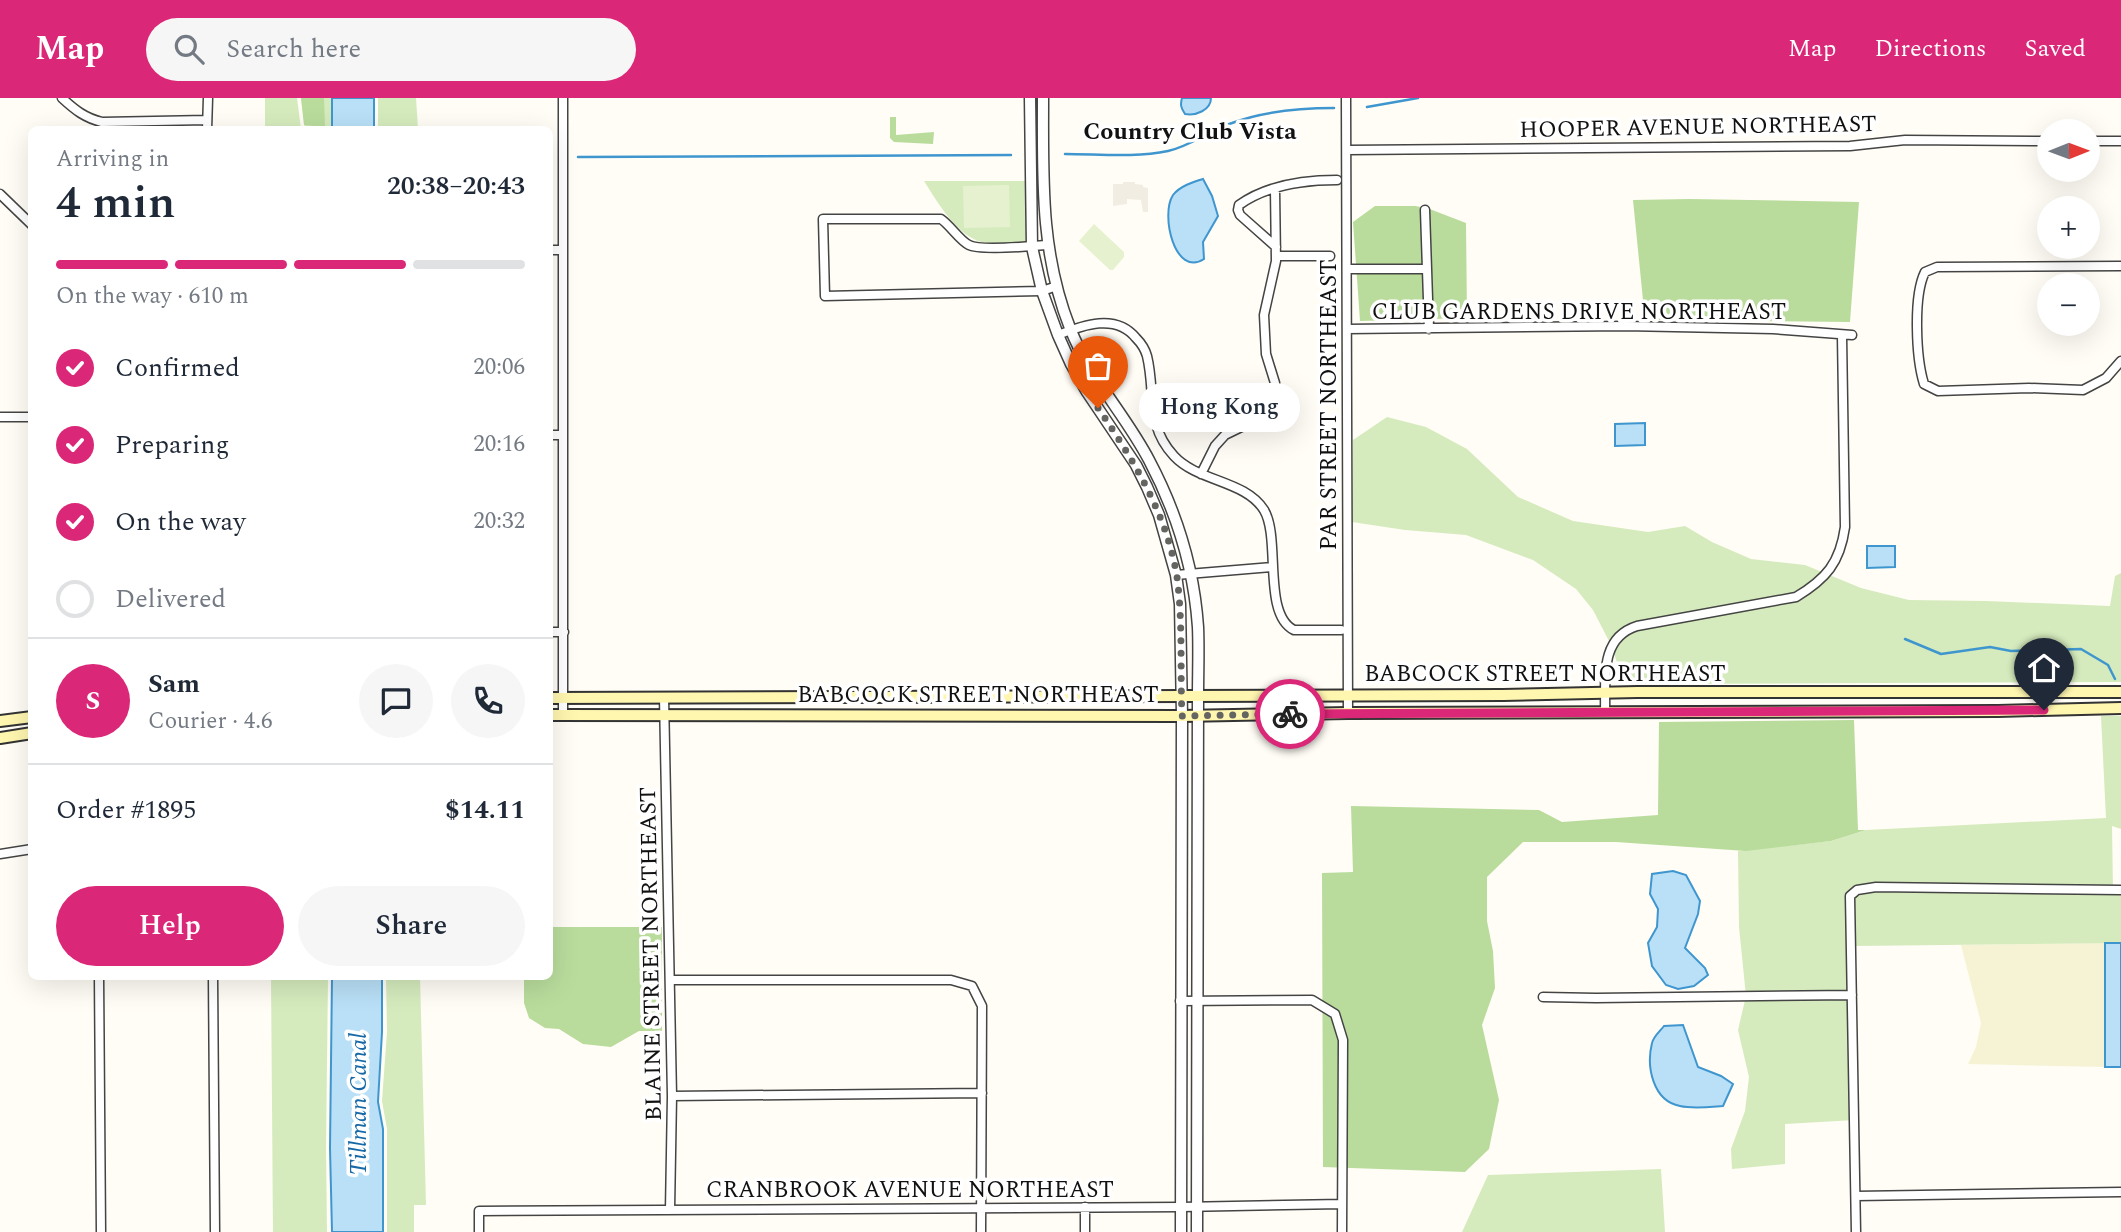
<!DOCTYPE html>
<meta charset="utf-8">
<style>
:root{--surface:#fff;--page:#f6f6f7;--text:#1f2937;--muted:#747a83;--line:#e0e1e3;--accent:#db2777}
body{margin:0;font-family:Spectral,serif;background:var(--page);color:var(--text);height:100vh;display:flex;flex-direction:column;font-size:26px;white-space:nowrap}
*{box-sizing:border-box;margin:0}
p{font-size:23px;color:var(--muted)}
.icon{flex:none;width:38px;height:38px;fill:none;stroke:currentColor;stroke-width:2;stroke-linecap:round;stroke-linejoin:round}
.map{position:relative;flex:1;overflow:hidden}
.drawer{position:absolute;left:28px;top:28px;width:525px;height:854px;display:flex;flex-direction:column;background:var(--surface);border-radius:10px;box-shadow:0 7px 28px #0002}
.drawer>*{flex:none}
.needle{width:46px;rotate:89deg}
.buttons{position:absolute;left:2037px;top:21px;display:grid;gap:14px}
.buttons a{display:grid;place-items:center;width:63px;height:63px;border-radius:50%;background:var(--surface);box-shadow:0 7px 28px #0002;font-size:35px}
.pin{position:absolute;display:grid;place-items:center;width:60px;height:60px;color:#fff;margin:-72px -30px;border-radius:50% 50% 50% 0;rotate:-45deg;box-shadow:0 0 7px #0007}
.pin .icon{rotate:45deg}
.courier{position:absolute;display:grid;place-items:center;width:70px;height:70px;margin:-35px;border:5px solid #db2777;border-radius:50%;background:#fff;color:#222;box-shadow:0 2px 9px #0007}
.bubble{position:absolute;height:49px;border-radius:24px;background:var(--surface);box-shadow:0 7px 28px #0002;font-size:23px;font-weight:600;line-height:49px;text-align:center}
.headline em{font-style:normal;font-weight:600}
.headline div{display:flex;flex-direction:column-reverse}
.headline{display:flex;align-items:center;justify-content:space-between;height:119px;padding:0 28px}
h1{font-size:46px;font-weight:600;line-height:52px}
.bar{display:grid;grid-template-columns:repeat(4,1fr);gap:10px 7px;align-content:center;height:84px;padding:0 28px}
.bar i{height:9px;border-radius:5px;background:var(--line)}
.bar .on{background:var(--accent)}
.bar p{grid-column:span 4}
.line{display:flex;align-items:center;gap:18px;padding:0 28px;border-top:2px solid var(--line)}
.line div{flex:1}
.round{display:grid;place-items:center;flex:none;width:74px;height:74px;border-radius:37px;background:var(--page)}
ol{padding:0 28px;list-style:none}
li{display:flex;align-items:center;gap:21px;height:77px}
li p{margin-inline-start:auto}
li .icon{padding:7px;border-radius:50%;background:var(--accent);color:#fff;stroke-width:4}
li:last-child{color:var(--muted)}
li i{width:38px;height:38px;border:4px solid var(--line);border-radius:50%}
.primary-button{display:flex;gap:14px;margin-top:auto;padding:14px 28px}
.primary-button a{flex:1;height:80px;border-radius:42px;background:var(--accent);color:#fff;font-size:28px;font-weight:600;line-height:80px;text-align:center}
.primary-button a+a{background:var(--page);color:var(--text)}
header{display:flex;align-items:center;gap:42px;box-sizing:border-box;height:98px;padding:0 35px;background:var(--accent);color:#fff}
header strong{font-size:33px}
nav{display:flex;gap:38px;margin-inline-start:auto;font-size:24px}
.search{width:490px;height:63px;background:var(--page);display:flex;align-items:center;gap:18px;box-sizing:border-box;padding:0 24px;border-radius:38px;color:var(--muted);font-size:26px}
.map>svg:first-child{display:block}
</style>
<header>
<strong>Map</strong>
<div class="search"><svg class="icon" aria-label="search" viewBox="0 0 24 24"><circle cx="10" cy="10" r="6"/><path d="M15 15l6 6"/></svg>Search here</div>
<nav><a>Map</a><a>Directions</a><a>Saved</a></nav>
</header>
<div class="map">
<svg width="2121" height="1134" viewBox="0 0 2121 1134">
<rect width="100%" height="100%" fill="#fffdf5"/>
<path fill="#f6f3d4" d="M2105,845V969L1968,966L1976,949L1981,925L1961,847Z"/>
<path fill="#d5ebbd" d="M265,0H297L301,31H265Z
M301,0H332V31H305Z
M378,0H416L418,31H378Z
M924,83H1025L1027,145C1014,145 1000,146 987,145C959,142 938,105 924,83Z
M1387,319L1426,329L1467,351L1518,399L1573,423L1648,434L1685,428L1712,444L1751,461L1805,467L1861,490L1909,502L1986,503L2110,508L2115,478L2121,475V584L1625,586L1610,545L1593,512L1576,491L1533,462L1466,437L1405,432L1352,424L1353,342Z
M2101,618H2121V731L2112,728L2113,794L2121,795V845L1855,848V1022L1785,1026V1066L1732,1071L1731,1051L1745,1013L1749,979L1738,932L1746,898L1739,829L1738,753L1831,743L1866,732L2106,720Z
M271,879H328L326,1050L327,1134H273Z
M386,879H420L426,1107H414V1134H387V1031L382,1003L387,934Z
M1661,1071L1665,1134H1462L1488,1077Z"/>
<path fill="#b9dc9c" d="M301,0H324L325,29L304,27Z
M890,19H896V37L934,34L933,46L894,44L890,40Z
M1690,101L1859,104L1850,224L1645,222L1633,102Z
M1375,108H1415L1427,110L1466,125L1467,220L1360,223L1353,124Z
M1854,622L1858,732H1866L1831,743L1746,753L1616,744H1523L1487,779V823L1493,853L1495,890L1482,927L1499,1002L1489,1051L1465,1074L1323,1069L1322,775L1353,774L1351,708L1539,712L1562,724L1658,717L1659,624Z
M550,829H662V933H639L611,949L583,946L559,931L545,930L529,920L524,905V879L550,878Z"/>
<path fill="#e6f2cf" d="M1009,87L1010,129L964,130L963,88Z
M1094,126L1124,154V159L1113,172H1110L1079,143Z"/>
<path fill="#f1ede2" d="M1123,84H1135V86L1143,87V89L1148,90V114H1143L1141,102L1127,101V106L1113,108V86H1123Z"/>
<path fill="#b9e0f7" stroke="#3f96cf" stroke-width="2" d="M332,0H374V31H332Z
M1182,0H1211C1211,12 1196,18 1185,16C1181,10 1180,7 1182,0Z
M1203,81L1212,98L1218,118L1203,144L1204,161C1175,180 1160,117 1173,97C1180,88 1193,84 1203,81Z
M1645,325V347L1615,348V326Z
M1867,448H1895V469L1867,470Z
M1673,773L1686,777L1700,803L1698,816L1685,850L1705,870L1708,877L1694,888L1678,891L1666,887L1652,868L1648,845L1657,829L1658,811L1650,796L1652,776Z
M2105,845H2121V969H2105Z
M332,879H382V934L378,1004L383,1031V1134H332L330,1050Z
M1683,927L1698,969L1721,978L1733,986L1723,1008C1709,1009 1693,1011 1680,1008C1653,1003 1646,969 1652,945C1653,939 1660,933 1664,928Z"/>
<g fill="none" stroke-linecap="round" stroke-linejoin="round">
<path stroke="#3f96cf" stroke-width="2.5" d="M1367,9L1418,0
M1065,56C1098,56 1135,60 1168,53C1191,48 1210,32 1232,25C1265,13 1299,10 1334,10
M578,59L1011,57
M1905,541L1941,556L1990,549L2011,553L2081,551L2108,567L2115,581"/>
<defs>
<path id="minor" d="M62,0C75,12 85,20 102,24L207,22
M1346,0L1348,615
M207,32L208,0
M2088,43H2121
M1347,52L1850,48L1905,42L2049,43
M0,96L32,127
M1425,112L1429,231
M1047,147C1034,148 980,153 969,147C960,143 950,127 941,121H823L825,198L1042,193L1057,188
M1276,149L1240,117L1238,112L1239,107C1267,87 1303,82 1337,82
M550,152H563
M1276,158H1330
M2121,168L1937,169L1925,174C1913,198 1916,260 1924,286L1938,293L2029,290L2083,292L2106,280L2121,263
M1347,171H1427
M1347,231L1625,228L1773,231L1852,237
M1058,237C1083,227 1116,215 1136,240C1141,245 1145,251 1147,258C1156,295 1145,327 1174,358C1198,384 1245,382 1264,412C1281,440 1262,516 1294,532H1341
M0,319H32
M550,337H563
M1201,376L1215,348L1225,337L1270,315L1276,305L1275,285L1266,256L1264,217L1276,163L1275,91
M1176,477L1273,469
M550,534H564
M664,599L672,998L670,1112
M1605,614C1606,581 1599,540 1637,528L1796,499C1826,481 1840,465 1845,429L1842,238
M563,617V0
M0,756L32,751
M99,878L101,1134
M213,878L215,1134
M671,882H951L972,888L982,908L981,1134
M1543,899L1596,900L1852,897
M1180,903L1312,902L1335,916L1343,942L1342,1134
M672,998L982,995
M1856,1098L2121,1094
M479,1134V1113L1181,1109L1342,1106
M1085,1134V1109
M1856,1134L1850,798L1857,792L1876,789L2121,792"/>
<path id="tertiary" d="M1030,0L1032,149L1042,193L1058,237L1071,266L1087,294L1136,367L1147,389L1159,417L1176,477L1180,506L1182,618L1181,1134
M1043,0C1043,80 1040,154 1070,230C1090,281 1125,316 1149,362C1176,413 1194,471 1198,529C1199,552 1198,575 1198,598L1197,1134"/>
<path id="secondary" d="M550,600L1503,597L1637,594H2121
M550,617L1182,618L1348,615L1998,613L2121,610
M0,623L32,619
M0,640L32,635"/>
</defs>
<use href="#minor" stroke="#444" stroke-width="11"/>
<use href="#tertiary" stroke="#444" stroke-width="13"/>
<use href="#secondary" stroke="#333" stroke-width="14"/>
<use href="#minor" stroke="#fff" stroke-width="8"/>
<use href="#tertiary" stroke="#fff" stroke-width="10"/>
<use href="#secondary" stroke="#fff6b0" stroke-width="10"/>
</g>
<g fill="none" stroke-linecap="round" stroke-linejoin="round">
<path stroke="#646461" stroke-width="7" stroke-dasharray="0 12.6" d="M1098,310C1133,361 1167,416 1177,479C1183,524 1180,571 1182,618L1290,616"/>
<path stroke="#db2777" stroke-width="9" d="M1290,616L2044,612"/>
</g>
<g text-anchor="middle" stroke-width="7" stroke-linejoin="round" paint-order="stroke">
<g font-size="23" fill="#111" stroke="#fff">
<text transform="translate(1698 28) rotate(-1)" y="8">HOOPER AVENUE NORTHEAST</text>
<text x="1579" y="221">CLUB GARDENS DRIVE NORTHEAST</text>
<text transform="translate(1328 307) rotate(-90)" y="8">PAR STREET NORTHEAST</text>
<text x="1545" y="583">BABCOCK STREET NORTHEAST</text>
<text x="978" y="604">BABCOCK STREET NORTHEAST</text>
<text transform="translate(650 856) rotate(-91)" y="8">BLAINE STREET NORTHEAST</text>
<text x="910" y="1099">CRANBROOK AVENUE NORTHEAST</text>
</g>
<g font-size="24" font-weight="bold" fill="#111" stroke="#fff">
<text x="1190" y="41">Country Club Vista</text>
</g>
<g font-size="24" font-style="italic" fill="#1768a6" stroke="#fff">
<text transform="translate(358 1006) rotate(-90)" y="8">Tillman Canal</text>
</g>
</g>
</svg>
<div class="buttons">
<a><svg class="needle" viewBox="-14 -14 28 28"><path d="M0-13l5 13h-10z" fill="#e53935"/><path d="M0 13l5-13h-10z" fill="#747a83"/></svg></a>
<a>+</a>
<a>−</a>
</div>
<div class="pin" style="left:1098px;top:310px;background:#ea580c"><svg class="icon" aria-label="bag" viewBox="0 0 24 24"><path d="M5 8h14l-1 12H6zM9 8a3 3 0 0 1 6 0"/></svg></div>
<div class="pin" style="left:2044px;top:612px;background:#1f2937"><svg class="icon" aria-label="home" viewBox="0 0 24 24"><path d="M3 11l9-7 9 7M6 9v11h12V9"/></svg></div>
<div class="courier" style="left:1290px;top:616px"><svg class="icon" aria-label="bike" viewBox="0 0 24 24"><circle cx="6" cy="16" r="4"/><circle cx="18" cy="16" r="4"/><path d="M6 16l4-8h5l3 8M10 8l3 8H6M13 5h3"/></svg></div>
<div class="bubble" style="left:1139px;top:285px;width:161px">Hong Kong</div>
<section class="drawer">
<div class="headline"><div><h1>4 min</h1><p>Arriving in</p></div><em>20:38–20:43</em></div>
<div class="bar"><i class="on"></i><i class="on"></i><i class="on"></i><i></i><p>On the way · 610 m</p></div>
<ol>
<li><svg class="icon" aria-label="check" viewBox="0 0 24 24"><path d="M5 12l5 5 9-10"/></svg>Confirmed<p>20:06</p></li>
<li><svg class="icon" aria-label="check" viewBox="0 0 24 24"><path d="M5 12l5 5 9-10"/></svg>Preparing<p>20:16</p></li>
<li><svg class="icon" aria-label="check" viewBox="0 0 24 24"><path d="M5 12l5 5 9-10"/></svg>On the way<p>20:32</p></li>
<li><i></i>Delivered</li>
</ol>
<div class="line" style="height:126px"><b class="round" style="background:var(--accent);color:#fff">S</b><div><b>Sam</b><p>Courier · 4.6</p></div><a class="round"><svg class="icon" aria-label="chat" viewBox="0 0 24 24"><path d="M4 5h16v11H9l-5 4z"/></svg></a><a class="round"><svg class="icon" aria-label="phone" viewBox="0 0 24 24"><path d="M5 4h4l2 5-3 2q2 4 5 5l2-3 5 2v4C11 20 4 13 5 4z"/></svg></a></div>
<div class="line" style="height:91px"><div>Order #1895</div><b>$14.11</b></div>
<div class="primary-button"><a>Help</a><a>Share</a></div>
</section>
</div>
